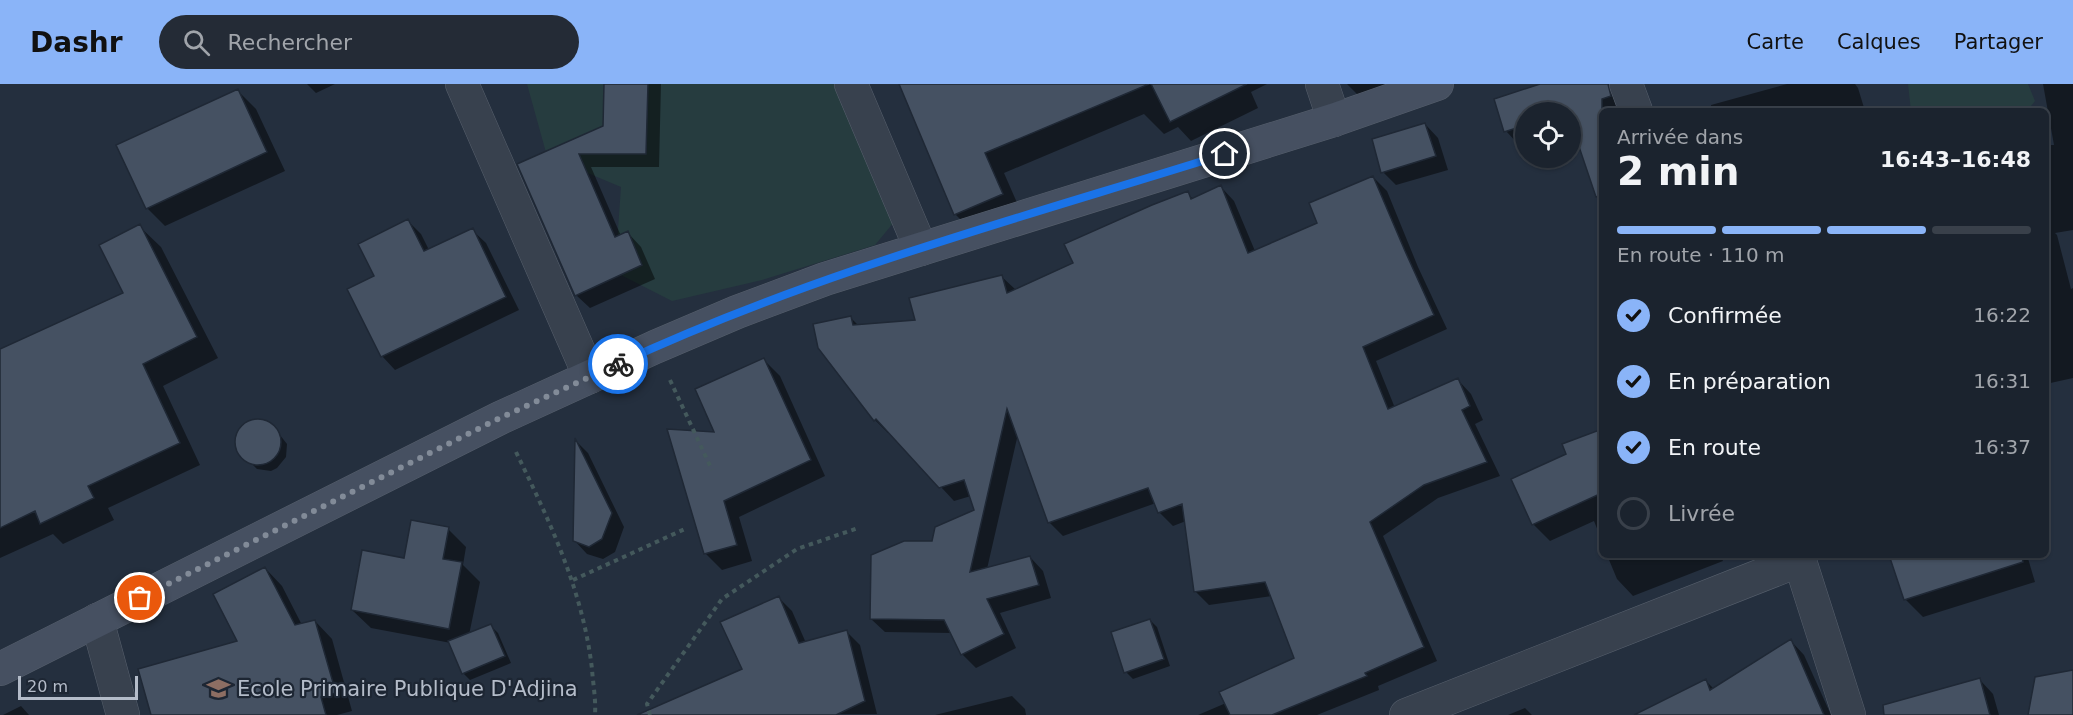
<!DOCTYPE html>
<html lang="fr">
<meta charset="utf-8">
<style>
:root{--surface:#1b232e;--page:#242b36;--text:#f1f3f6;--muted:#a0a4aa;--line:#39404a;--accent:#8ab4f8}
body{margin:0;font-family:"DejaVu Sans",sans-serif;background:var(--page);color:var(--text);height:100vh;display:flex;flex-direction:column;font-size:22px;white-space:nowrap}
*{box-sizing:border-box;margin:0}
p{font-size:20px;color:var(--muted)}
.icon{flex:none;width:33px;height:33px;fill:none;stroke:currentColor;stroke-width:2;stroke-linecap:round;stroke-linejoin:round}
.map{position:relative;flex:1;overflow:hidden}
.panel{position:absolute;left:1599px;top:24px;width:450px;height:450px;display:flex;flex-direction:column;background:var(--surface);border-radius:9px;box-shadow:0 2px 4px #0004,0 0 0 2px var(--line)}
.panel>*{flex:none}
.controls{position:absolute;left:1515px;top:18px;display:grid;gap:12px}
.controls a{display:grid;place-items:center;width:66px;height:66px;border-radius:50%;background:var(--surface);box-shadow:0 2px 4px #0004,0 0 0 2px var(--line);font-size:30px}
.scale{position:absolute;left:18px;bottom:15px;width:120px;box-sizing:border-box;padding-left:6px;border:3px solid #b4bcc9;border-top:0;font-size:16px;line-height:21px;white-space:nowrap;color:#b4bcc9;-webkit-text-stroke:4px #1d2633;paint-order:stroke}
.pin{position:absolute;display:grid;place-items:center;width:51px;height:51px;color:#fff;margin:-26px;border:3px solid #fff;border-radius:50%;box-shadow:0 2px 6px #0007}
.courier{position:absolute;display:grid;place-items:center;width:60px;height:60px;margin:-30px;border:4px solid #1a73e8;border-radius:50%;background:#fff;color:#222;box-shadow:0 2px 8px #0007}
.overview em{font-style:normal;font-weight:600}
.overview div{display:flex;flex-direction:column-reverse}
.overview{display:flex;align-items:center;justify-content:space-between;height:102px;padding:0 18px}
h1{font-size:39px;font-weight:600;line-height:45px}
.bar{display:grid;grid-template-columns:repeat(4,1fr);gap:9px 6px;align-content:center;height:72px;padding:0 18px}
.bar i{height:8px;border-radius:4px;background:var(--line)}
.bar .current{background:var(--accent)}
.bar p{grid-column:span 4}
ol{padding:0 18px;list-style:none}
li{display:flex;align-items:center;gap:18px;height:66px}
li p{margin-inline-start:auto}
li .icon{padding:6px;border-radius:50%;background:var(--accent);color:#111;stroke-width:4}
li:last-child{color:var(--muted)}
li i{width:33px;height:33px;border:3px solid var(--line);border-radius:50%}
header{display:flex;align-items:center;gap:36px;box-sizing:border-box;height:84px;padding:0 30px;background:var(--accent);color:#111}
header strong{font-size:28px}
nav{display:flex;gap:33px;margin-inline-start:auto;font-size:21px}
.search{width:420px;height:54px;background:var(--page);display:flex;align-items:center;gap:15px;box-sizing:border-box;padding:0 21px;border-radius:33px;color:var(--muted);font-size:22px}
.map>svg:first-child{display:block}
</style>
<header>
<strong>Dashr</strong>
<div class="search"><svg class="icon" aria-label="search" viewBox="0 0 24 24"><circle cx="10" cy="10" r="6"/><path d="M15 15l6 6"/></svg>Rechercher</div>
<nav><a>Carte</a><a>Calques</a><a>Partager</a></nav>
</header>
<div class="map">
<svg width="2073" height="631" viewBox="0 0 2073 631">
<rect width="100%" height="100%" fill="#242f3e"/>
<path fill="#263c3f" d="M527,0H851L904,126L875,161L762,196L672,217L615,188L621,103L547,72Z
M1908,0H2028L2035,17L2027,27H1911Z"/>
<path fill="#0007" d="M307,0H335L316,9Z
M605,0H661L659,83H591L621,152L628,149L641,163L655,195L590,224L576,211L519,80L605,43Z
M901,0H1267L1251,8L1258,24L1191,57L1178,43L1164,50L1144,30L1004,89L1022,130L975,150L955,130Z
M1347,0H1396L1362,15Z
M1545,0H1609L1618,27H1602V109L1574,42L1570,44V28H1526V59L1519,61L1506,47Z
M1787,0H1855L1858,4L1865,27H1712L1711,21Z
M2043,0H2073V146L2055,149L2057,151L2071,205L2073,204V294L2046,300V61H2054Z
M237,6L256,25L285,87L165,142L147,124Z
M1425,40L1438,54L1448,86L1396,101L1383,88Z
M1373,93L1387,107L1418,183L1447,245L1376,277L1395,324L1458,296L1471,310L1483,336L1475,340L1500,392L1438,414L1383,452L1437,577L1378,602L1379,606L1317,631H1198L1226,619L1296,575L1272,512L1209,521L1195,507L1186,437L1173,442L1160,429L1156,419L1063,452L1049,438L1018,350L987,485L1030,473L1043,487L1051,514L1000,529L1016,564L976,584L962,570L952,549L885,548L871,535L933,459L976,427L971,412L954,417L890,348L888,349L875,336L850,233L859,242L917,237L1002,193L1016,206L1075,180L1187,109L1193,115L1221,103L1234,117L1255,167L1319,139Z
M408,137L421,150L429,166L472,146L486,159L519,226L395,286L382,272L376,192Z
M139,142L161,163L218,274L163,302L200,381L108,424L114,436L63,460L53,450L0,474V266L126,210Z
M764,276L780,292L825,392L739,433L752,477L722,486L706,470L669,347L717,349Z
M259,336L266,338L276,346L287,360L286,373L277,384L271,387L257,385L239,367L236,357L240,346L245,341Z
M1602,346V457L1594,437L1550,457L1533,440L1568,371Z
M577,358L588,369L624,443L615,468L603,475L587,470L574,456Z
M448,445L466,463L463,481L480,498L469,551L491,542L498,549L511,579L470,596L463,589L451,559L371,544L352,526L405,476Z
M1607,471H1720L1723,477L1633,512L1617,495Z
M1891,471H2027L2035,498L1923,533L1905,515Z
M265,484L282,502L302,541L315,537L332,555L352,627L337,631H153L240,558Z
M779,514L792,527L806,559L847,548L860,561L877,630L658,631L744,586Z
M1150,536L1157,543L1170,582L1133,595L1126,588Z
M1791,557L1804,571L1831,631H1678L1706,597L1714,605Z
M1980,596L1993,610L1999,631H1930Z
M1012,612L1025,625L1026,631H935Z
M21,622L29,631H3Z
M1525,624L1532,631H1508Z"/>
<path fill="#455162" stroke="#1f2835" stroke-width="1.5" d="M604,0H648L646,70H579L615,153L628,147L642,181L575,212L517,80L603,42Z
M899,0H1149L985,69L1003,110L954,131Z
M1151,0H1247L1170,38Z
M1540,0H1608L1611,12L1602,15V112L1596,113L1570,36V28L1567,27L1562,28H1526V41L1504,48L1494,15Z
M238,5L267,68L146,125L116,61Z
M1425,39L1436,72L1381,89L1372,55Z
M1373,92L1405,167L1434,231L1363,263L1388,325L1458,294L1470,322L1462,326L1487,378L1424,401L1370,438L1424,563L1365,589L1367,592L1272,631H1230L1219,608L1294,574L1265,498L1194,508L1182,420L1158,429L1148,404L1048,439L1007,325L970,488L1030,472L1039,501L987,515L1004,550L961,571L944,536L870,535L871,471L904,457H932L935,443L974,426L964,396L939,404L876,335L874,337L818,264L813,240L851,232L853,241L915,236L909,214L1002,191L1007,209L1073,179L1064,160L1152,121L1188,107L1191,115L1221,101L1248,169L1317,139L1309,119Z
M408,135L424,167L473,144L506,213L381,273L347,205L374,192L358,160Z
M140,140L197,253L143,280L180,359L88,402L94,414L40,440L35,427L0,444V265L123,209L99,161Z
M764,274L811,376L724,417L737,461L704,470L667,345L714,348L695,305Z
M235 358a23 23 0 1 1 46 0a23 23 0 1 1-46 0Z
M1602,345V409L1532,441L1511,395L1566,370L1562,360Z
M575,354L612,429L602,455L589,463L573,457Z
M411,436L449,443L443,475L462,478L449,545L351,526L362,466L404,474Z
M1889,471H2022L2023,478L1904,516Z
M265,483L295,541L315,536L336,609L321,613L326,631H151L138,585L237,557L213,510Z
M779,512L799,559L847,546L865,617L836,631H637L742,585L720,538Z
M1150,535L1164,575L1124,589L1111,548Z
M491,540L505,572L462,590L448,557Z
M1791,555L1824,631H1634L1706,595L1710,606Z
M2073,586V631H2028L2035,593Z
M1980,594L1990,631H1884L1883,621Z"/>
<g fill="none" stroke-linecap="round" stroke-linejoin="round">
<defs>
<path id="street" d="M462,0L590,293
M851,0L921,165
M1322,0L1334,36
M1626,0L1636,27
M1798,471L1849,631
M97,536L123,631
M1406,631L1800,476"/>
<path id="secondary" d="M0,585L500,334L655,263L737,228L825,195L1334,36L1437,0"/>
</defs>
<use href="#street" stroke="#565f6c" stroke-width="34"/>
<use href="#secondary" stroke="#565f6c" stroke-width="34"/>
<path stroke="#44595c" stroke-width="4" stroke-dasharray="4.5 4.5" stroke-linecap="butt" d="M670,296L712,386
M516,368C550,438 583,507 592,585C593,600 596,615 595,631
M573,496L687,444
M650,631L647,620L722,515L797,465L858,444"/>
<use href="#street" stroke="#38414e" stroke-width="33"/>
<use href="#secondary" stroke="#465061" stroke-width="33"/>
</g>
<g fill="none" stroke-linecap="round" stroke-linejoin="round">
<path stroke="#828b98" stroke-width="6" stroke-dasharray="0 10.8" d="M140,514L500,334L618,280"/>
<path stroke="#1a73e8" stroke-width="8" d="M618,280C813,189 1021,134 1225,70"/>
</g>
<defs>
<symbol id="school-bare" viewBox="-9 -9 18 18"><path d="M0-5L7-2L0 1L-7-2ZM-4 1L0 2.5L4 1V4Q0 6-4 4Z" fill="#8d6e63" stroke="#1d2633" stroke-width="2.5" paint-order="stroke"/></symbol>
</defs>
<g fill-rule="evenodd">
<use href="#school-bare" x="202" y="588" width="33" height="33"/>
</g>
<g text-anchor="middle" stroke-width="4.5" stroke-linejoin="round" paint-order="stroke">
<g font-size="21" fill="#b4bcc9" stroke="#1d2633" text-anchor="start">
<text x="237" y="612">Ecole Primaire Publique D'Adjina</text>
</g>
</g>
</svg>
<div class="controls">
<a><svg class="icon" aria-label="locate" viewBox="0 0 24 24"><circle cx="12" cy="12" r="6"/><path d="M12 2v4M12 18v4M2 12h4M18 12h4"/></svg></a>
</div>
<div class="scale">20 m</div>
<div class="pin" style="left:140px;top:514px;background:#ea580c"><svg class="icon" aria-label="bag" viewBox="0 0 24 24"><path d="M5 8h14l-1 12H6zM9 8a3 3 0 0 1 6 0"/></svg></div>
<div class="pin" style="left:1225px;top:70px;background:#1f2937"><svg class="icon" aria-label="home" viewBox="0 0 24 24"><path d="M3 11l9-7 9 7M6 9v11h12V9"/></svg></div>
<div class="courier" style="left:618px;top:280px"><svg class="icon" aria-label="bike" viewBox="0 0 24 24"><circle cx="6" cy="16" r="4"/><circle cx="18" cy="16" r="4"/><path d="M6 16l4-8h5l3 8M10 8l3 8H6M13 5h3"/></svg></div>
<section class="panel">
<div class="overview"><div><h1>2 min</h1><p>Arrivée dans</p></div><em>16:43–16:48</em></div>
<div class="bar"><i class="current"></i><i class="current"></i><i class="current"></i><i></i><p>En route · 110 m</p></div>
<ol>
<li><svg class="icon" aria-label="check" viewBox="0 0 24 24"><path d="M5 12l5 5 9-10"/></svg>Confirmée<p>16:22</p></li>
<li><svg class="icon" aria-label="check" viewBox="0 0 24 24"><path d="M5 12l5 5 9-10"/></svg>En préparation<p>16:31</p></li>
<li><svg class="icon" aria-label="check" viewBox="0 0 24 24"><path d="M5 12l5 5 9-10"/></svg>En route<p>16:37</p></li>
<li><i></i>Livrée</li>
</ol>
</section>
</div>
